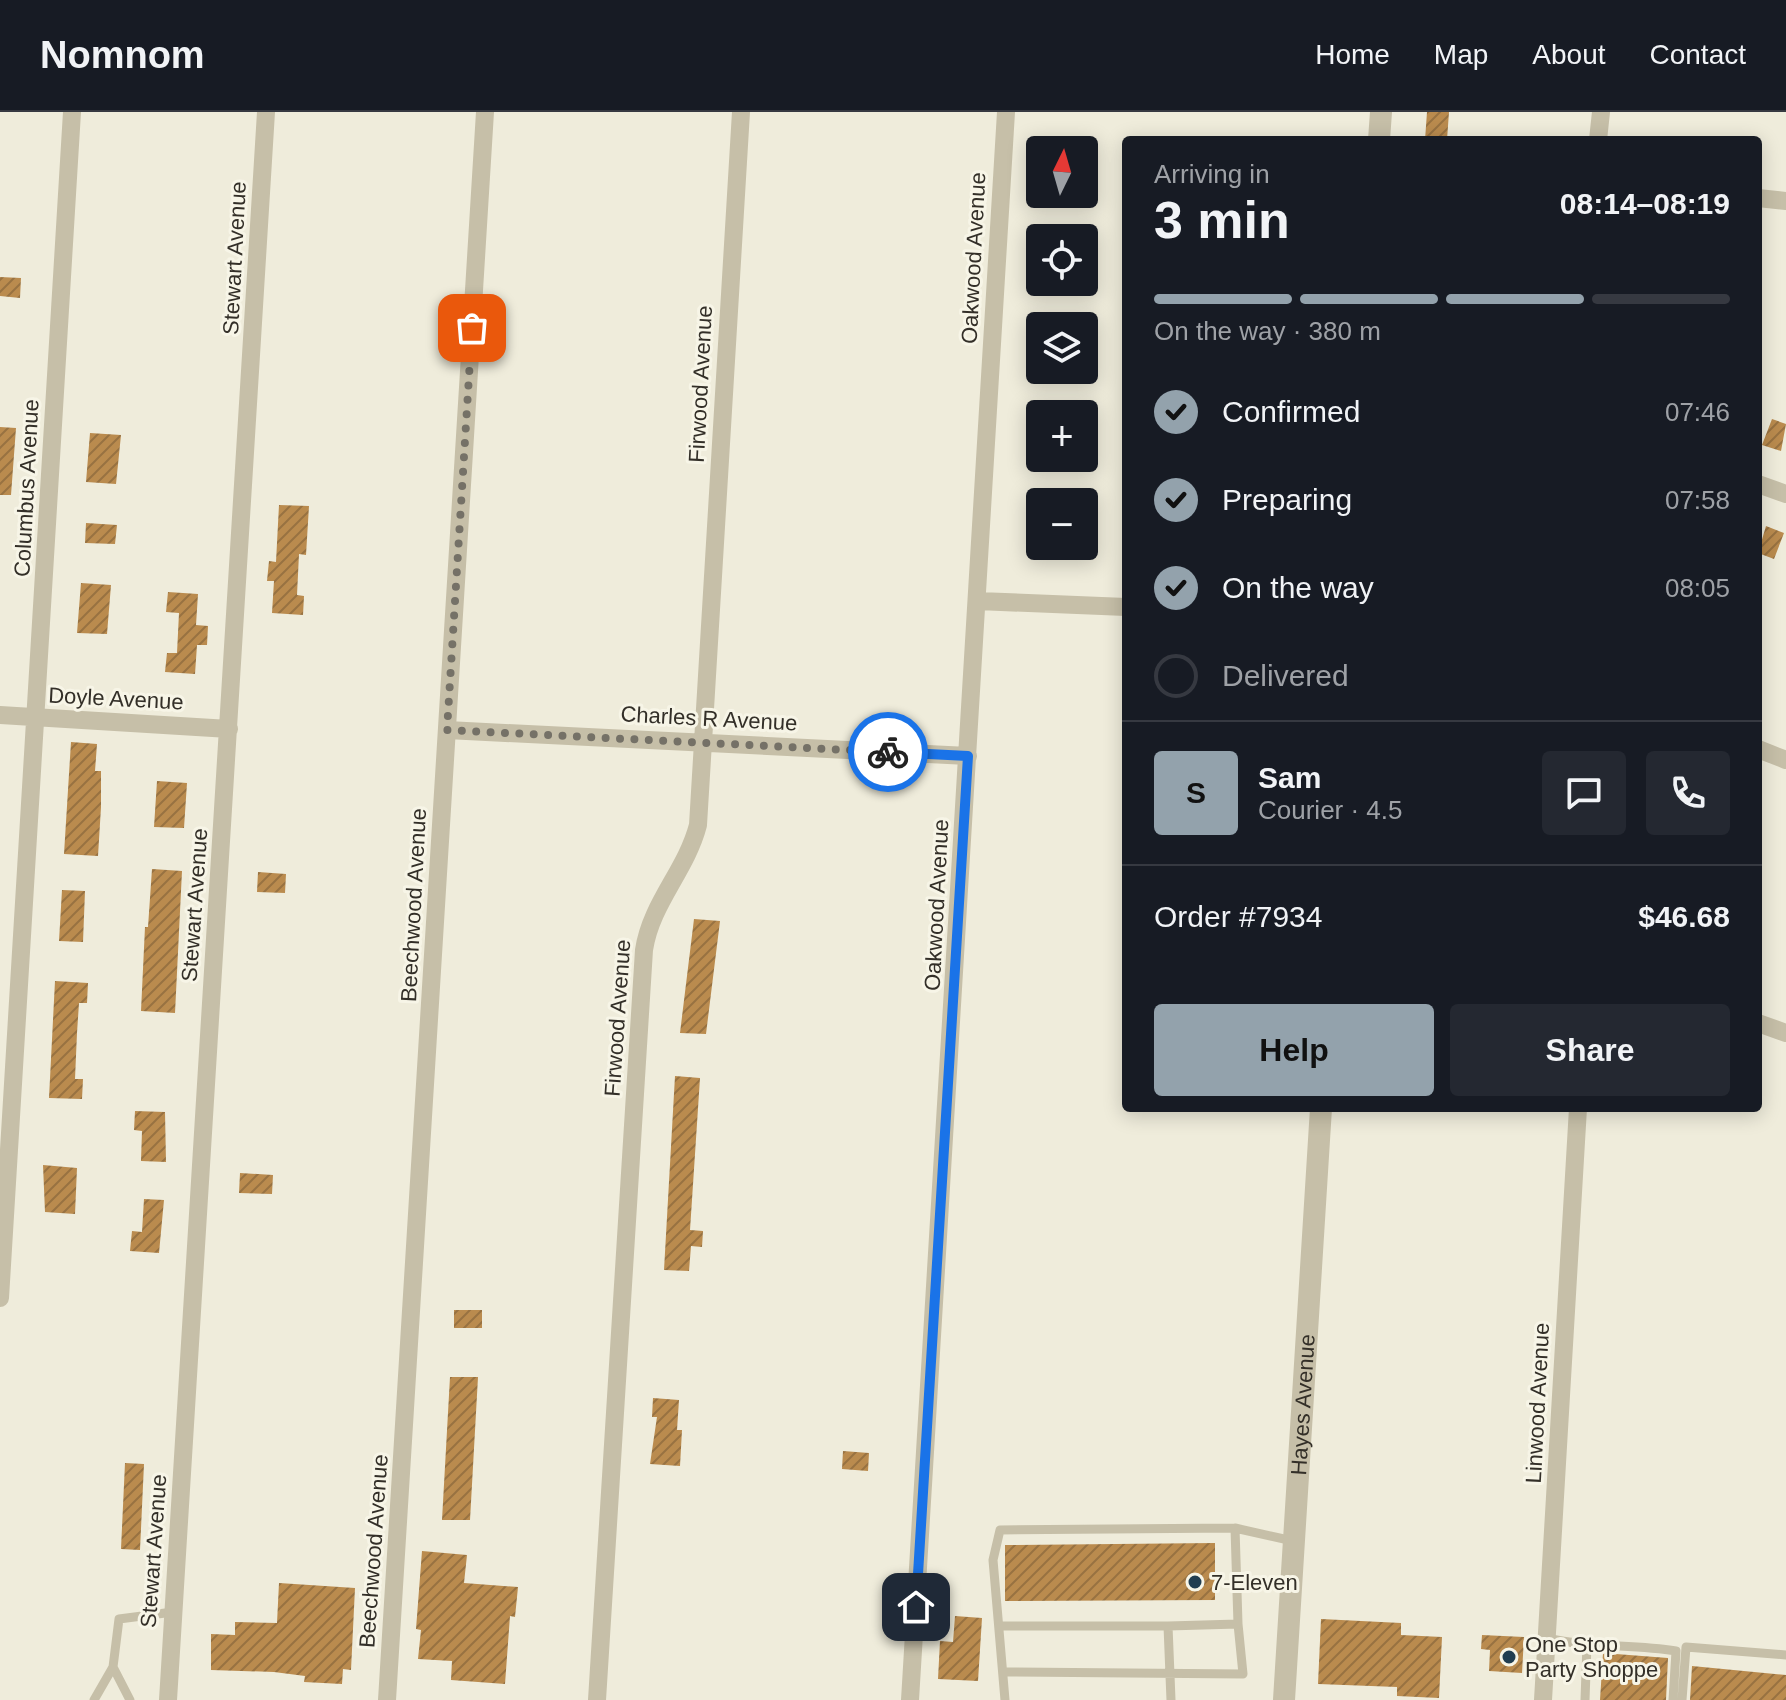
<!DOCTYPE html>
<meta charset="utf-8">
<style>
:root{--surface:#171b24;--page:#242831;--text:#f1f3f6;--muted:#9ea1a6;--line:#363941;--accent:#93a2ac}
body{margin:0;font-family:Arial,sans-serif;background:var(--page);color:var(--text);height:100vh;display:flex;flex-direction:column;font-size:30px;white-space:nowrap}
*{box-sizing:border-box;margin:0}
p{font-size:26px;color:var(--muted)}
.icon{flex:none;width:44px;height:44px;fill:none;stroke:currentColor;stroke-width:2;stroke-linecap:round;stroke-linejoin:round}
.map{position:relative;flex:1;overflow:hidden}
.details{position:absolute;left:1122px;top:24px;width:640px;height:976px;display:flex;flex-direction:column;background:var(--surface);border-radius:8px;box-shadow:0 4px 20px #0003}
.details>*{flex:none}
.needle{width:52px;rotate:5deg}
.buttons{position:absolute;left:1026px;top:24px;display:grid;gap:16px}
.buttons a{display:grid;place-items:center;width:72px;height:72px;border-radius:8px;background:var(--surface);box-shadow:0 4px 20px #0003;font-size:40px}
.pin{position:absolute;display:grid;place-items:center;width:68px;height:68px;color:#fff;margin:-34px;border-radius:16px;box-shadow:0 4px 12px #0006}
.courier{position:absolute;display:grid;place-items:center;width:80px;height:80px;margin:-40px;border:6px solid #1a73e8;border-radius:50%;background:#fff;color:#222;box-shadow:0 2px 10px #0007}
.headline em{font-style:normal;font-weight:700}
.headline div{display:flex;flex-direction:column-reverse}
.headline{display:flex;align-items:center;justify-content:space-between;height:136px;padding:0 32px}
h1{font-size:52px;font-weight:700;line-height:60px}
.bar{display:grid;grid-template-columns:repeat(4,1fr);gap:12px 8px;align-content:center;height:96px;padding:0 32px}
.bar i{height:10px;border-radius:6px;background:var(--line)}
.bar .selected{background:var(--accent)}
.bar p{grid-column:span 4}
.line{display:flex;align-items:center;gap:20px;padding:0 32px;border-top:2px solid var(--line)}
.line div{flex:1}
.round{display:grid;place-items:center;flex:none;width:84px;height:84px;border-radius:8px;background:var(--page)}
ol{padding:0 32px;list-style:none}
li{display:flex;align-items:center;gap:24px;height:88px}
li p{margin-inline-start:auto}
li .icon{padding:8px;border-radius:50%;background:var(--accent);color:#111;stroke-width:4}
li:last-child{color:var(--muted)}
li i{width:44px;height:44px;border:4px solid var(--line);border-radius:50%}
.primary-button{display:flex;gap:16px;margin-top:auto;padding:16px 32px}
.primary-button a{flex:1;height:92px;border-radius:8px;background:var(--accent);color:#111;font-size:32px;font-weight:700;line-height:92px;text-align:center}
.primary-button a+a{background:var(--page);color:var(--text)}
header{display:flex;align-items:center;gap:48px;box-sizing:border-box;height:112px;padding:0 40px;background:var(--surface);border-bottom:2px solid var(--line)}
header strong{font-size:38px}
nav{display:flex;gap:44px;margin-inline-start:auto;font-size:28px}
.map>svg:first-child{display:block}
</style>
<header>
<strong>Nomnom</strong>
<nav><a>Home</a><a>Map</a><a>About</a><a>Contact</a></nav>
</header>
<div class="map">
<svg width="1786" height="1588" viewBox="0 0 1786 1588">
<defs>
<pattern id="building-hatch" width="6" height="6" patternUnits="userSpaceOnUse" patternTransform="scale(2)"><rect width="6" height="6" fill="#ba8b4e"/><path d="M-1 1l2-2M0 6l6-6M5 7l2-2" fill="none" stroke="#987241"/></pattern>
</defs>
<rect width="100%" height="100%" fill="#efecdb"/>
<path fill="url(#building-hatch)" d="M1427,0H1449L1447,28H1425Z
M0,165L21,166L20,186L0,184Z
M1772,307L1786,312L1781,339L1762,333Z
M0,315L16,316L11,383H0Z
M90,321L121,323L116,372L86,370Z
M279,393L309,394L306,443L299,442L297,483L304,484L303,503L272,501L274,469H267L269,449L276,450Z
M86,411L117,413L115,432L85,431Z
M1766,414L1784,421L1774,447L1758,441Z
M81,471L111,473L107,522L77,521Z
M168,480L198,482L196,513L208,514L207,533H197L195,562L165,560L167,541H177L179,501L166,500Z
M71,630L97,632L95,659H101V695L98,744L64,742Z
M157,669L187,671L184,716L154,715Z
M152,757L182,759L175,901L141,899L145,815H148Z
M258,760L286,762L285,781L257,780Z
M62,778L85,779L83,830L59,829Z
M694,807L720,809L706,922L680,921Z
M55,869L88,871L87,891H79L77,921L75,967H83L82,987L49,986Z
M675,964L700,966L690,1118L703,1119L702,1135L691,1134L689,1159L664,1158Z
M135,999L165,1000L166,1050L141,1049L142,1019L134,1018Z
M43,1053L77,1056L75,1102L45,1100Z
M240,1061L273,1063L272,1082L239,1081Z
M144,1087L164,1088L159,1141L130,1139L132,1119L142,1120Z
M454,1198H482V1216H454Z
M450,1265H478L470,1408H442Z
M653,1286L679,1288L677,1318H682L680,1354L650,1352L657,1305H652Z
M843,1339L869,1341L868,1359L842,1357Z
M125,1351L144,1352L140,1438L121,1437Z
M1215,1431V1488L1005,1489V1433Z
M422,1439L467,1443L464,1471L518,1475L515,1505L510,1504L505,1572L451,1568L452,1549L418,1547L421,1518L416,1517Z
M279,1471L355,1476L351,1558L343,1557L342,1572L304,1570L305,1564L274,1560L211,1558V1522L235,1523V1510L277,1511Z
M955,1504L982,1506L978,1569L938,1567L940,1529L953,1530Z
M1321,1507L1401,1511V1523L1442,1525L1439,1586L1397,1584V1575L1318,1572Z
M1482,1523L1524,1525L1522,1561L1489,1559L1490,1538L1481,1537Z
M1603,1541L1668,1546L1666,1588H1600Z
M1692,1554L1786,1563V1588H1690Z"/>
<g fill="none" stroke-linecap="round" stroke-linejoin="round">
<path stroke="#c6bfa8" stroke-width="9" d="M1235,1416L1293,1429
M1000,1514H1168
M1547,1526C1589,1536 1633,1532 1676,1539L1673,1588
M113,1555L119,1507L173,1500
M1004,1560L1243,1562L1238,1512
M94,1588L113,1555L130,1588
M1005,1588L993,1448L1000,1418L1235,1416L1238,1512L1168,1514L1171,1588
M1585,1588L1587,1532
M1682,1588L1686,1535L1786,1543"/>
<path stroke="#c6bfa8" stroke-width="18" d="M1598,28L1601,0
M1758,86L1786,89
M1758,372L1786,382
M978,489L1126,495
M0,603L229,617
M447,618L968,644
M1758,637L1786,648
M1758,911L1786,921
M0,1186L72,0
M168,1588L266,0
M387,1588L485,0
M597,1588L644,838C651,791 686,759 698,713L741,0
M910,1588L1006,0
M1543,1588L1578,996"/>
<g stroke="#c6bfa8" stroke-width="22">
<path d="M1379,28L1381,0"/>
<path id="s1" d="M1284,1588L1321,996"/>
</g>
</g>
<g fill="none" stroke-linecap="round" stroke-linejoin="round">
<path stroke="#757167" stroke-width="8" stroke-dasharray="0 14.4" d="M472,216L447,618L888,640"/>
<path stroke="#1a73e8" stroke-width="10" d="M888,640L968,644L916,1495"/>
</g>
<g fill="#213e51" stroke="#f7f5e7" stroke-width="3">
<circle cx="1195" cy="1470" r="8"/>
<circle cx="1509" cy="1545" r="8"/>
</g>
<g text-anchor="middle" stroke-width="6" stroke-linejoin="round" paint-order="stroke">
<g font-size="22" fill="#332f28" stroke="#f7f5e7">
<text transform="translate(234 146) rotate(-87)" y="8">Stewart Avenue</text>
<text transform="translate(973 146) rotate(-87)" y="8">Oakwood Avenue</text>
<text transform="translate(700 272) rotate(-87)" y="8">Firwood Avenue</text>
<text transform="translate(26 376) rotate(-87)" y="8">Columbus Avenue</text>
<text transform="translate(116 586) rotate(3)" y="8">Doyle Avenue</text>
<text transform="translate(709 606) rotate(3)" y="8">Charles R Avenue</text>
<text transform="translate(194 793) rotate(-86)" y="8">Stewart Avenue</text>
<text transform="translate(413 793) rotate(-87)" y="8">Beechwood Avenue</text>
<text transform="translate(936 793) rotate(-87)" y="8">Oakwood Avenue</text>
<text transform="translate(617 906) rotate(-86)" y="8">Firwood Avenue</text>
<text transform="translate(1537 1291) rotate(-87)" y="8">Linwood Avenue</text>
<text dy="8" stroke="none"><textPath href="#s1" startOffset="296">Hayes Avenue</textPath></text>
<text transform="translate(153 1439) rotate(-86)" y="8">Stewart Avenue</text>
<text transform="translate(373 1439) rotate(-86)" y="8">Beechwood Avenue</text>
</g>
<g font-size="22" fill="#332f28" stroke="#f7f5e7" text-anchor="start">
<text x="1211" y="1478">7-Eleven</text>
<text x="1525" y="1540">One Stop<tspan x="1525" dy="25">Party Shoppe</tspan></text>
</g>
</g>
</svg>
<div class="buttons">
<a><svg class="needle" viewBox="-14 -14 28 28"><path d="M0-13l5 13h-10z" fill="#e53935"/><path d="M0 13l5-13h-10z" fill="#9ea1a6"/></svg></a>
<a><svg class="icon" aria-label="locate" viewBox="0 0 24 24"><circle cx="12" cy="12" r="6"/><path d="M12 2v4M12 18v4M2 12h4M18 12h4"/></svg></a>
<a><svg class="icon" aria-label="layers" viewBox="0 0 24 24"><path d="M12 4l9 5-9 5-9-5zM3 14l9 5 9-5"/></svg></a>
<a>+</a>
<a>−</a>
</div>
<div class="pin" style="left:472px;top:216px;background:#ea580c"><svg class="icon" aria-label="bag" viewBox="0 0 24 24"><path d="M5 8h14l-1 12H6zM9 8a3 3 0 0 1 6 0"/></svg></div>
<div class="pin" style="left:916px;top:1495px;background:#1f2937"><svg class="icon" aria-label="home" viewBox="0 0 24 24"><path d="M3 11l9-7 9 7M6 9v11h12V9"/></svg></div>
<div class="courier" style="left:888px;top:640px"><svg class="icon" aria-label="bike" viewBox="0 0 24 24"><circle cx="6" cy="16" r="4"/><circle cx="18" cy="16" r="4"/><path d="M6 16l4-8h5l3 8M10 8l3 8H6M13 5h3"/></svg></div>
<section class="details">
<div class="headline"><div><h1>3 min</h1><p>Arriving in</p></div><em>08:14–08:19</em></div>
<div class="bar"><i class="selected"></i><i class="selected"></i><i class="selected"></i><i></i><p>On the way · 380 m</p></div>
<ol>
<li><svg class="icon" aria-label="check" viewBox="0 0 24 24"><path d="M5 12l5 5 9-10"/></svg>Confirmed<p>07:46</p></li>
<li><svg class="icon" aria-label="check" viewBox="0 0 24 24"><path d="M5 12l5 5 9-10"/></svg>Preparing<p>07:58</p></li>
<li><svg class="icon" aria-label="check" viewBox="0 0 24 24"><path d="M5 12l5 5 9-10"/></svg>On the way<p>08:05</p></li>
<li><i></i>Delivered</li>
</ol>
<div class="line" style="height:144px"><b class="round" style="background:var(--accent);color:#111">S</b><div><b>Sam</b><p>Courier · 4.5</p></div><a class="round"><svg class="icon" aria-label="chat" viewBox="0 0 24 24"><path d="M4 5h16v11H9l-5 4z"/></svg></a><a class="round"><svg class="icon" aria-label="phone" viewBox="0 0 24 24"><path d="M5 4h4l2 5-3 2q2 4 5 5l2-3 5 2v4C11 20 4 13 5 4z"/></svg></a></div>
<div class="line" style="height:104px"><div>Order #7934</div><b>$46.68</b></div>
<div class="primary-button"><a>Help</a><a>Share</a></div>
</section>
</div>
